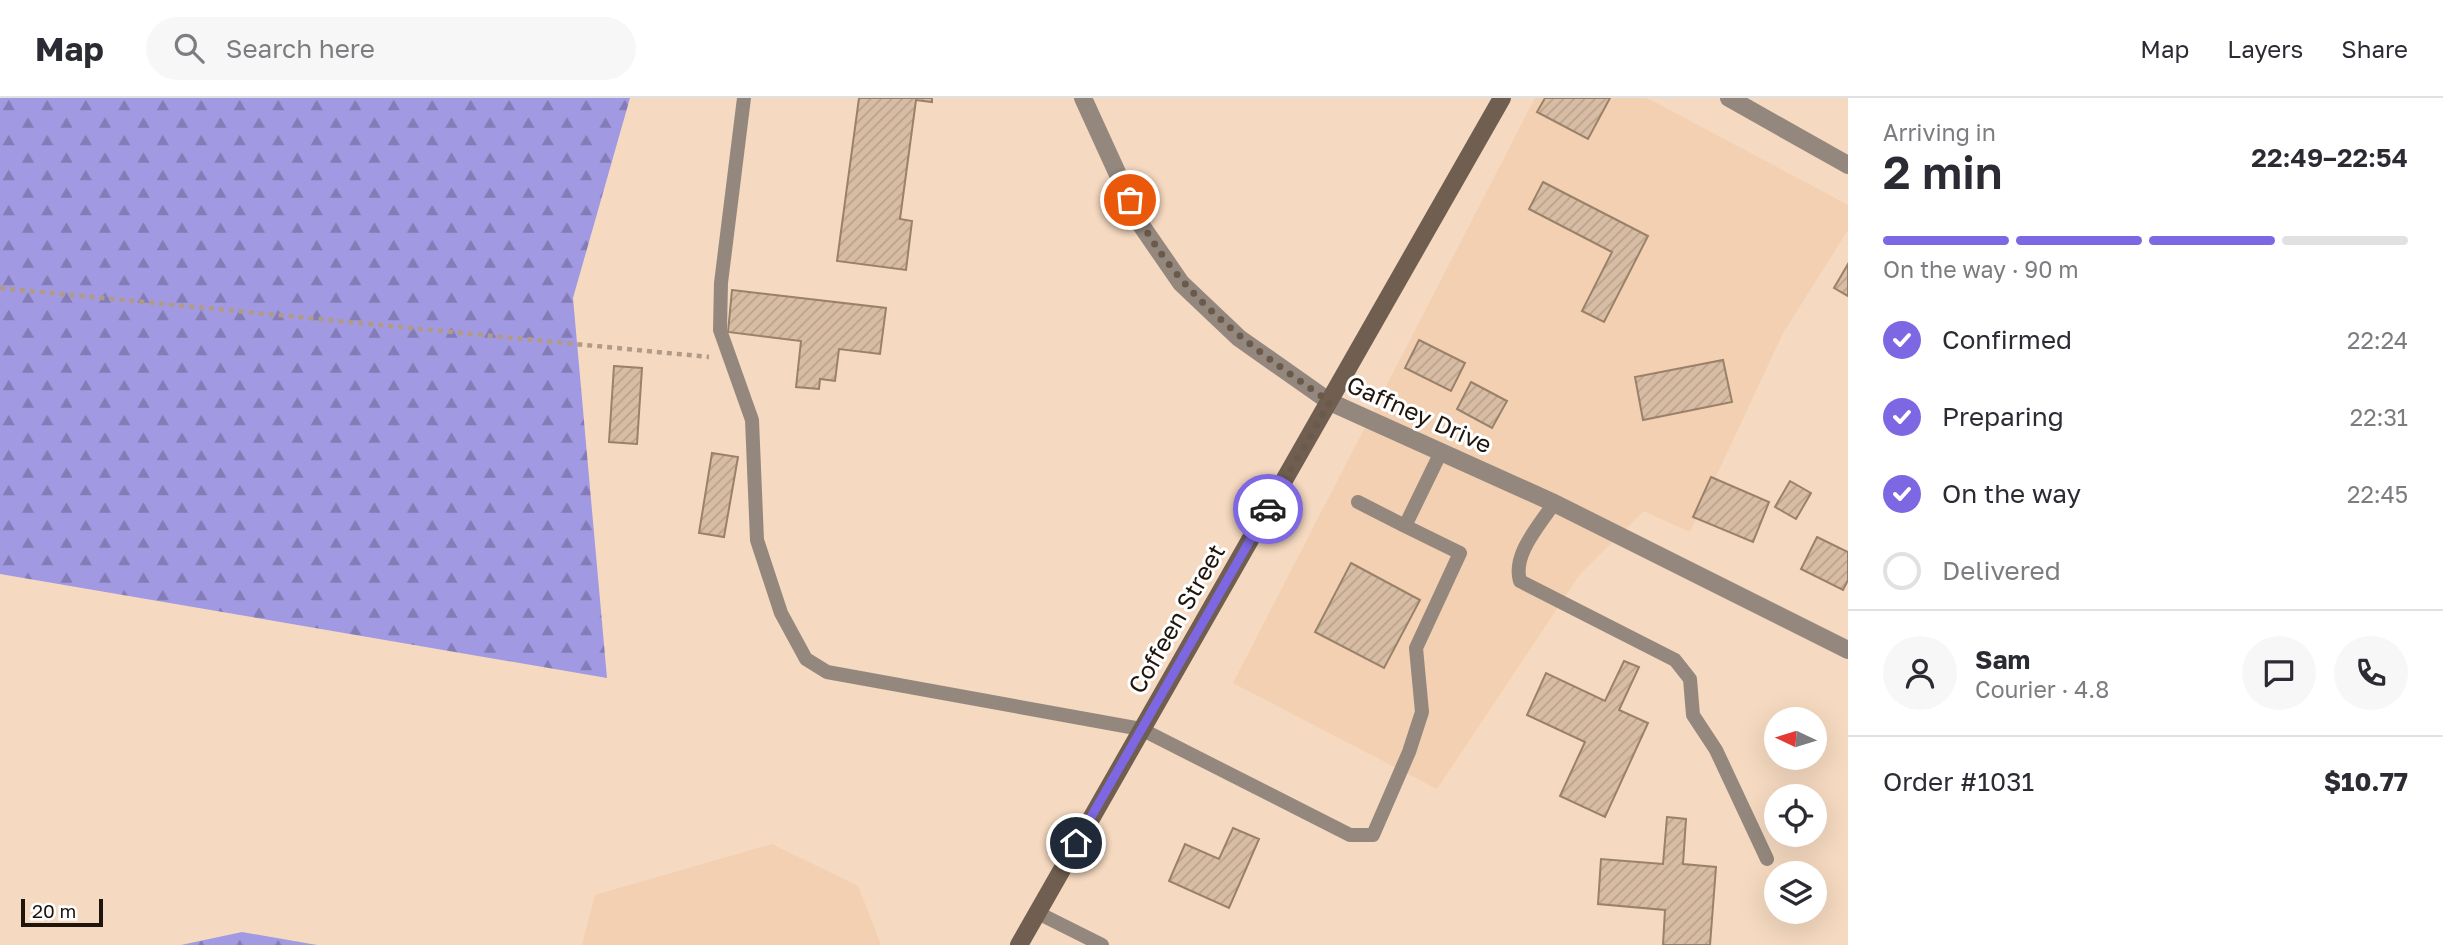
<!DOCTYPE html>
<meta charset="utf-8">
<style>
:root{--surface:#fff;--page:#f7f7f7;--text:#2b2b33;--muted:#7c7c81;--line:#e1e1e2;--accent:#7d67e2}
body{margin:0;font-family:"Golos Text",sans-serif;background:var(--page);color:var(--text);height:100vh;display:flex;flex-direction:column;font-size:26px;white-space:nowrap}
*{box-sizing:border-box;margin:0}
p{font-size:23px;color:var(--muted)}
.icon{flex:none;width:38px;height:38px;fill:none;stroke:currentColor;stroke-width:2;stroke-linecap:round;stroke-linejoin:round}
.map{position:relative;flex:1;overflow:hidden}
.side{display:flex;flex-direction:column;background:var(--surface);width:595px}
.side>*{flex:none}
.needle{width:46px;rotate:274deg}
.tools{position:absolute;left:1764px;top:609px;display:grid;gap:14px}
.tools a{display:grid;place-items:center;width:63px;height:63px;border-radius:50%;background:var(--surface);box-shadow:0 7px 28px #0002;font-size:35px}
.scale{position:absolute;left:21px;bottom:18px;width:82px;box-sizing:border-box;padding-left:7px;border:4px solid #1f150c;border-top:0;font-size:19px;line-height:24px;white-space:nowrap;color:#1f150c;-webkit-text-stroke:5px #fff;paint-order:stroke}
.pin{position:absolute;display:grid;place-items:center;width:60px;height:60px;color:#fff;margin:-30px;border:4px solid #fff;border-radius:50%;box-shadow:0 2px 7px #0007}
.courier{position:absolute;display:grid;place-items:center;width:70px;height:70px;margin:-35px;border:5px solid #7d67e2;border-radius:50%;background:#fff;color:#222;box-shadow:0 2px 9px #0007}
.head em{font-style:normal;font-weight:600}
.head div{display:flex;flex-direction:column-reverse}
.head{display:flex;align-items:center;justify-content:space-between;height:119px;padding:0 35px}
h1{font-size:46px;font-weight:600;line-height:52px}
.bar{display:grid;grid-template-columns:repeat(4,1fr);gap:10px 7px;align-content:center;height:84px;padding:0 35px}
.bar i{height:9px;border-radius:5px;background:var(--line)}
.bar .on{background:var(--accent)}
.bar p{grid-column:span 4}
.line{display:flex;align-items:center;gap:18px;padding:0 35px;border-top:2px solid var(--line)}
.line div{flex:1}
.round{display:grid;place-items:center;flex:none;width:74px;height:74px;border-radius:37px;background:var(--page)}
ol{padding:0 35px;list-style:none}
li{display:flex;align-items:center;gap:21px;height:77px}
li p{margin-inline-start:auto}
li .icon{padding:7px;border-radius:50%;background:var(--accent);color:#fff;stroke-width:4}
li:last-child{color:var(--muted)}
li i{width:38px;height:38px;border:4px solid var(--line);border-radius:50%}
header{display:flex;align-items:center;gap:42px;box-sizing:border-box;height:98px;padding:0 35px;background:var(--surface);border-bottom:2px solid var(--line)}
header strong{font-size:33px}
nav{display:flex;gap:38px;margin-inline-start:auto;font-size:24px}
.search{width:490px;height:63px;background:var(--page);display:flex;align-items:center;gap:18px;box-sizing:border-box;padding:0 24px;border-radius:38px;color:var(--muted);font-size:26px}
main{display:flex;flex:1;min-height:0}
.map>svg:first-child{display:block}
</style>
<header>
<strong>Map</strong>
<div class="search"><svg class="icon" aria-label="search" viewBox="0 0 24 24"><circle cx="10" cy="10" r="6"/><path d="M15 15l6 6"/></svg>Search here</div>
<nav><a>Map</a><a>Layers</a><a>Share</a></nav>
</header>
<main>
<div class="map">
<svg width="1848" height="847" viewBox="0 0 1848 847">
<defs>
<pattern id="forest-firs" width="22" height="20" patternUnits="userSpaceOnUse" patternTransform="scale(1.75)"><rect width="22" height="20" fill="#a19ae2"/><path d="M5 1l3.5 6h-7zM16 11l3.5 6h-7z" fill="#837cb6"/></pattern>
<pattern id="building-hatch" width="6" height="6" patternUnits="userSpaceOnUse" patternTransform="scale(1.75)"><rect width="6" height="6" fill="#d8bda4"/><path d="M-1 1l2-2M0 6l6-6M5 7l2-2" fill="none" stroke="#b9a28c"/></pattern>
</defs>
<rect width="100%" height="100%" fill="#f5d9c0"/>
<path fill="#f2d0b1" d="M1535,0H1647L1848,107V132L1783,235L1690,434L1644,413L1580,476L1437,691L1233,585Z
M772,746L858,788L881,847H582L595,797Z"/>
<path fill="url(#forest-firs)" d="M0,0H630L573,200L607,580L0,476Z
M242,834L317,847H181Z"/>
<path fill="url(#building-hatch)" stroke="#9a816a" stroke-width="2" d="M859,0H932V4L916,2L900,121L912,123L906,172L837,163Z
M1545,0H1610L1588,41L1537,14Z
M1543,84L1648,138L1604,224L1582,213L1612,154L1529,111Z
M1848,166V198L1834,190Z
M732,192L886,210L880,256L839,251L835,283L820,281L819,291L796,289L801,243L728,234Z
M1419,242L1465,265L1451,293L1405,270Z
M1723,262L1732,304L1643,322L1635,279Z
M614,268L642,270L637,346L609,344Z
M1471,284L1507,303L1492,330L1457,311Z
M712,355L738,359L724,439L699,435Z
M1711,379L1769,404L1753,444L1693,419Z
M1790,383L1811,395L1796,421L1775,409Z
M1817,439L1848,454V482L1843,492L1801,471Z
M1351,465L1420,502L1384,570L1315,534Z
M1624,563L1639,569L1619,612L1648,625L1605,719L1560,698L1585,644L1527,617L1546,575L1605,603Z
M1667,719L1686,721L1683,766L1716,769L1710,847H1663L1665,812L1598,806L1601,761L1663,766Z
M1233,730L1259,741L1229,810L1169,783L1185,746L1219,761Z"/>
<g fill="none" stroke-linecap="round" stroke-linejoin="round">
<path stroke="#b19b87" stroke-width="4.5" stroke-dasharray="5 5" stroke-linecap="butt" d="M0,190L709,259"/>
<path stroke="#94887e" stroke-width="14" d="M744,0L721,185L720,232L752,322L757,442L781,515L806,561L827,574L1141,631L1350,737H1373L1409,654L1422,614L1416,550L1460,455L1405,428L1441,354
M1358,404L1405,428
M1554,405C1540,427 1512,456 1520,483L1675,562L1690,581L1693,617L1716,652L1767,761
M1036,814L1102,847"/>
<path stroke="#94887e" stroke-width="18" d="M1083,0L1141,127L1181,185L1239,240L1330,304L1554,405L1848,552
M1729,0L1848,67"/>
<path stroke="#705f50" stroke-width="18" d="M1019,847L1502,0"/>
</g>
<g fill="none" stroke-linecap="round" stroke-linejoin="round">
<path stroke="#6a5a4b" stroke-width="7" stroke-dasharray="0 12.6" d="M1130,102C1174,196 1247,246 1330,304L1268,411"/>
<path stroke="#7d67e2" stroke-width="9" d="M1076,745L1268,411"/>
</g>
<g text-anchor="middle" stroke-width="6" stroke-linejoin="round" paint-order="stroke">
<g font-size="24" fill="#1f150c" stroke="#fff">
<text transform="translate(1419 317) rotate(24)" y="8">Gaffney Drive</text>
<text transform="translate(1177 521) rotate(-60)" y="8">Coffeen Street</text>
</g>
</g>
</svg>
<div class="tools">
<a><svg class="needle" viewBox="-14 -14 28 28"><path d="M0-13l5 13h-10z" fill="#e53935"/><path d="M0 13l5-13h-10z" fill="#7c7c81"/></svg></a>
<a><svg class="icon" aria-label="locate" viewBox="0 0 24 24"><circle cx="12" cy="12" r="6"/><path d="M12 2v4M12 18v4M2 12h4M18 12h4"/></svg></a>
<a><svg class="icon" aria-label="layers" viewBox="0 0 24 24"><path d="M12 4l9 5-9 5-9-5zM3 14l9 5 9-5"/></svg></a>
</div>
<div class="scale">20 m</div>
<div class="pin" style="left:1130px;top:102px;background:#ea580c"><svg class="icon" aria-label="bag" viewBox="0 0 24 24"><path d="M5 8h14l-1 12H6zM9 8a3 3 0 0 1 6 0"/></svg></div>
<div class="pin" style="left:1076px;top:745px;background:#1f2937"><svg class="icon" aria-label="home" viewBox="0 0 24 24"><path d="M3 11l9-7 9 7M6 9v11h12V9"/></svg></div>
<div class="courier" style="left:1268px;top:411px"><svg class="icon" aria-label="car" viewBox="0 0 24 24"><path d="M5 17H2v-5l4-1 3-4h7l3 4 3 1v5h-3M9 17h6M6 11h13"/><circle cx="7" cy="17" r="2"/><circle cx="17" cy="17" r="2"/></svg></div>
</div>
<section class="side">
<div class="head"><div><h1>2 min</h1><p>Arriving in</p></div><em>22:49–22:54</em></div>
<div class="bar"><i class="on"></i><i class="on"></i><i class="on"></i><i></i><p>On the way · 90 m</p></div>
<ol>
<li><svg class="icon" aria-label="check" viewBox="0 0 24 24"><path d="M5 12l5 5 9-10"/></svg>Confirmed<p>22:24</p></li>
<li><svg class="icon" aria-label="check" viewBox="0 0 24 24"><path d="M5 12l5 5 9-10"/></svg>Preparing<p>22:31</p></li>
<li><svg class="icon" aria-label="check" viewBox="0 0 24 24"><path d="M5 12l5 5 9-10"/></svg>On the way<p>22:45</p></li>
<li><i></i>Delivered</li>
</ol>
<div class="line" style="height:126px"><a class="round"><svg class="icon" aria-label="person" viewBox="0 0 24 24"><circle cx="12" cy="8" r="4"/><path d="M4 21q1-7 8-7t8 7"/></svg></a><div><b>Sam</b><p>Courier · 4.8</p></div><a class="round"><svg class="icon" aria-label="chat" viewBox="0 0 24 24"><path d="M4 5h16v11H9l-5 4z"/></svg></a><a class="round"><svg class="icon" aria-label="phone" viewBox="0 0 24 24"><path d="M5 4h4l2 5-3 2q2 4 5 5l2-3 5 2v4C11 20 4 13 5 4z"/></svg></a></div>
<div class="line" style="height:91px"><div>Order #1031</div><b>$10.77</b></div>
</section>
</main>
